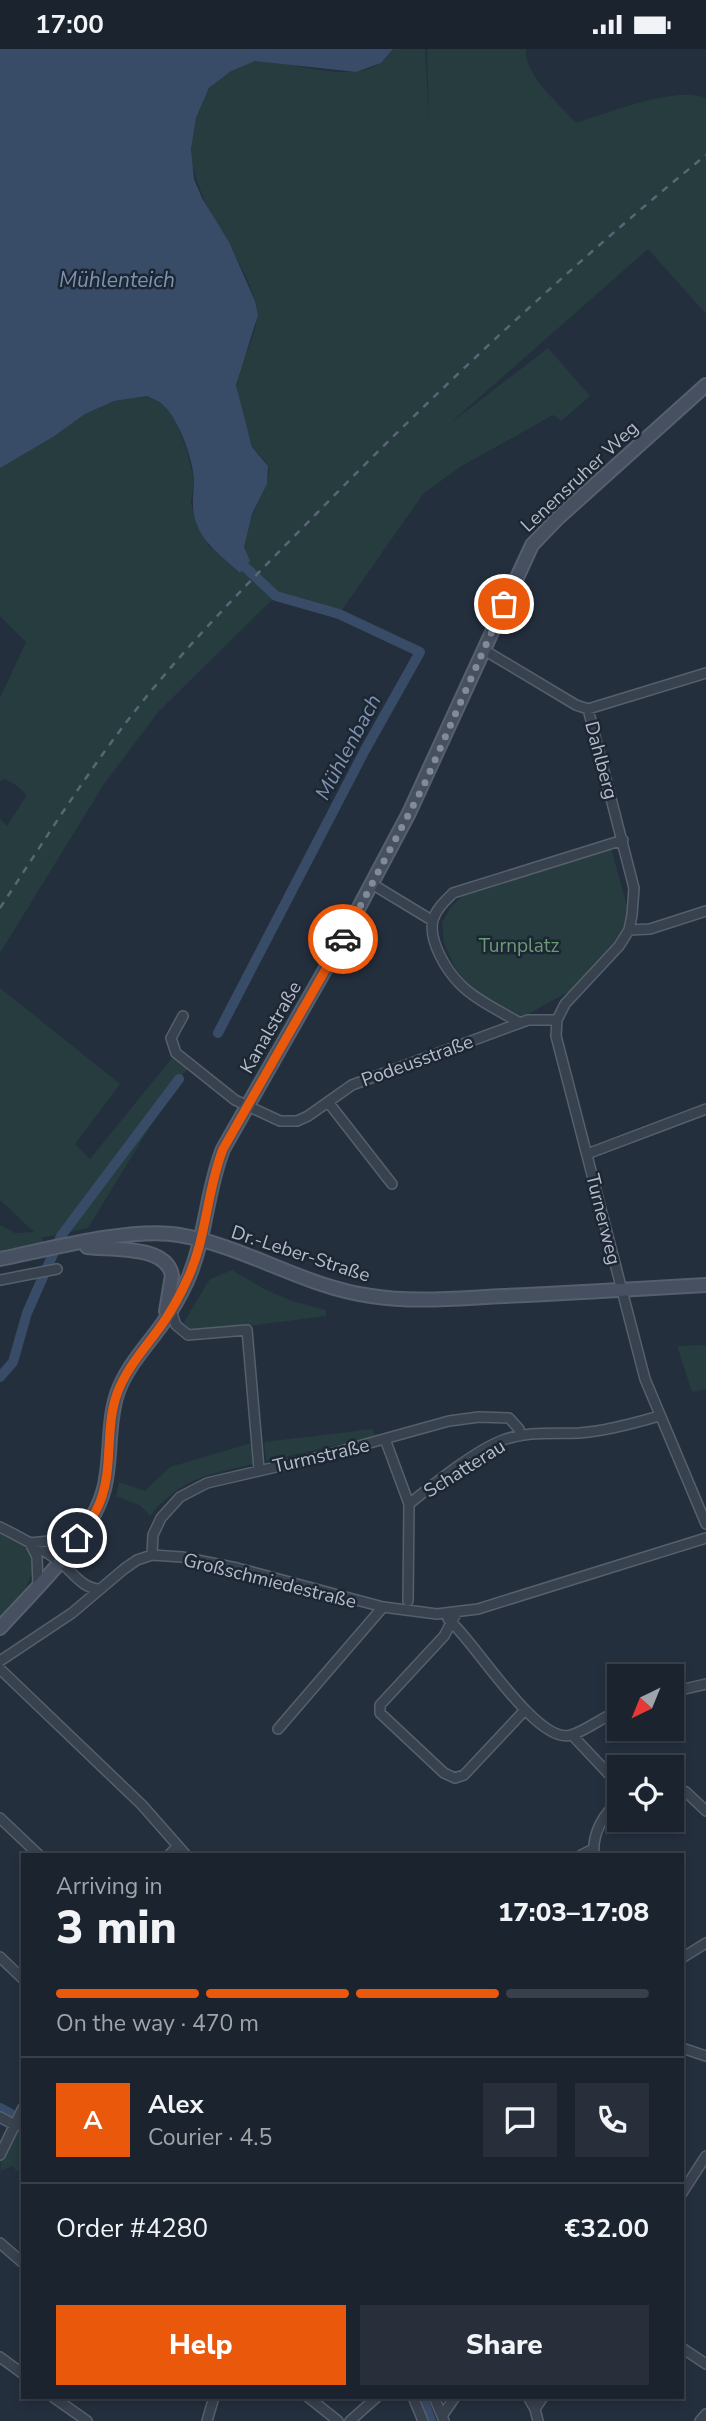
<!DOCTYPE html>
<meta charset="utf-8">
<style>
:root{--surface:#1b232e;--page:#282f3a;--text:#f1f3f6;--muted:#a0a4aa;--line:#39404a;--accent:#ea580c}
body{margin:0;font-family:"Nunito Sans",sans-serif;background:var(--page);color:var(--text);height:100vh;display:flex;flex-direction:column;font-size:26px;white-space:nowrap}
*{box-sizing:border-box;margin:0}
p{font-size:23px;color:var(--muted)}
.icon{flex:none;width:38px;height:38px;fill:none;stroke:currentColor;stroke-width:2;stroke-linecap:round;stroke-linejoin:round}
.map{position:relative;flex:1;overflow:hidden}
.side{position:absolute;left:21px;top:1804px;width:663px;height:546px;display:flex;flex-direction:column;background:var(--surface);border-radius:0px;box-shadow:0 4px 10px #0003,0 0 0 2px var(--line)}
.side>*{flex:none}
.needle{width:46px;rotate:223deg}
.controls{position:absolute;left:607px;top:1615px;display:grid;gap:14px}
.controls a{display:grid;place-items:center;width:77px;height:77px;border-radius:0px;background:var(--surface);box-shadow:0 4px 10px #0003,0 0 0 2px var(--line);font-size:35px}
.pin{position:absolute;display:grid;place-items:center;width:60px;height:60px;color:#fff;margin:-30px;border:4px solid #fff;border-radius:50%;box-shadow:0 2px 7px #0007}
.courier{position:absolute;display:grid;place-items:center;width:70px;height:70px;margin:-35px;border:5px solid #ea580c;border-radius:50%;background:#fff;color:#222;box-shadow:0 2px 9px #0007}
.overview em{font-style:normal;font-weight:800}
.overview div{display:flex;flex-direction:column-reverse}
.overview{display:flex;align-items:center;justify-content:space-between;height:119px;padding:0 35px}
h1{font-size:46px;font-weight:800;line-height:52px}
.bar{display:grid;grid-template-columns:repeat(4,1fr);gap:10px 7px;align-content:center;height:84px;padding:0 35px}
.bar i{height:9px;border-radius:5px;background:var(--line)}
.bar .selected{background:var(--accent)}
.bar p{grid-column:span 4}
.line{display:flex;align-items:center;gap:18px;padding:0 35px;border-top:2px solid var(--line)}
.line div{flex:1}
.round{display:grid;place-items:center;flex:none;width:74px;height:74px;border-radius:0px;background:var(--page)}
.primary-button{display:flex;gap:14px;margin-top:auto;padding:14px 35px}
.primary-button a{flex:1;height:80px;border-radius:0px;background:var(--accent);color:#fff;font-size:28px;font-weight:800;line-height:80px;text-align:center}
.primary-button a+a{background:var(--page);color:var(--text)}
.status{display:flex;justify-content:space-between;align-items:center;height:49px;padding:0 35px;background:var(--surface);direction:ltr}
.status svg{height:19px;fill:currentColor}
.map>svg:first-child{display:block}
</style>
<div class="status"><b>17:00</b><svg viewBox="0 0 49 12"><path d="M0 12V9h3v3zM5 12V6h3v6zM10 12V3h3v9zM15 12V0h3v12zM26 1h20v11H26zM47 4h2v5h-2z"/></svg></div>
<div class="map">
<svg width="706" height="2372" viewBox="0 0 706 2372">
<rect width="100%" height="100%" fill="#242f3e"/>
<path fill="#263c3f" d="M393,0H425L429,72L427,0H526C525,28 559,54 576,74C606,65 679,35 706,50V265L648,200L448,376L548,299L590,347L561,372L553,366L460,418L423,445L339,565L276,547L159,662L104,735L0,904V770L7,777L27,746L16,736L5,730L0,732V649L26,593L0,567V419L53,388L85,365L114,352L147,347L165,357L177,374L188,405L194,431L191,454L197,477L210,496L206,494L239,523L250,512C248,508 244,502 244,497C243,472 274,436 268,417C265,409 255,404 252,396C249,387 236,341 237,334C241,307 263,281 255,252C237,189 167,131 200,60C203,53 206,43 212,37C223,27 242,12 258,12C292,12 354,37 383,12C386,9 389,4 393,0Z
M611,799L631,871L617,895L575,939L518,971L490,963L455,919L444,894L442,874L450,859L462,847Z
M0,939L120,1035L75,1095L90,1110L176,1004L191,1016L179,1030L88,1179L41,1189L51,1199L0,1210V1176L15,1184L34,1183L0,1151Z
M232,1221L264,1240L292,1252L326,1261V1267L192,1284L184,1273L210,1230Z
M706,1296V1340L692,1343L677,1297Z
M373,1380L375,1388L266,1412L264,1393Z
M251,1394L254,1415C207,1426 182,1428 150,1467L141,1457L116,1447L119,1433L145,1442L170,1418Z
M0,1485L26,1497L34,1518L25,1541L0,1569Z
M16,2077L23,2082V2119L17,2122L12,2117L4,2121L3,2119L1,2125L0,2106Z"/>
<path fill="#394c67" d="M0,0H393L381,14L356,23L255,12L231,22L209,39L196,69L191,100L194,130L202,149L229,193L255,252L258,266L236,336L252,398L268,417L267,435L252,465L244,498L250,512L240,524C225,510 204,495 197,476C191,461 193,448 194,433C194,413 180,373 165,358C161,353 153,350 147,347L114,352L85,365L53,388L0,419Z"/>
<g fill="none" stroke-linecap="round" stroke-linejoin="round">
<path stroke="#394c67" stroke-width="10" d="M218,984L365,701L420,603L339,565L276,547L245,518
M0,1328L13,1313L27,1264L61,1187L179,1030
M0,2059L11,2065
M422,2348L431,2372"/>
<defs>
<path id="street" d="M484,601L576,656L588,660L634,839L632,866L629,881L619,897L565,955L557,971L556,987L645,1330L706,1475
M588,660L706,624
M372,835L433,872
M629,881L650,880L706,862
M183,967L171,989L176,1004L235,1051L280,1072H297L308,1067L352,1036L528,971H557
M520,974C502,963 474,950 460,935C446,921 428,891 433,871C436,860 445,852 453,844L623,791
M328,1053L392,1135
M587,1105L706,1060
M0,1231L57,1220
M171,1262L176,1276L188,1286L247,1281L259,1420
M385,1390L409,1455L408,1552
M409,1455C434,1435 474,1402 503,1391C528,1382 553,1385 579,1384C606,1382 632,1375 659,1367
M0,1478C20,1488 41,1499 59,1512C72,1522 82,1540 100,1540
M152,1506L153,1486L161,1469L180,1448L207,1434L319,1408L449,1372L479,1368L509,1369L519,1380L520,1387
M38,1537L37,1508L30,1494L77,1489
M457,1563L444,1587L380,1656V1664L444,1724L455,1729L464,1726L525,1661
M448,1570C473,1590 537,1697 571,1686C586,1682 604,1667 620,1661
M0,1612L72,1564L124,1520L137,1511L152,1506L182,1508L237,1519L383,1558L437,1565L478,1560L706,1489
M0,1620L142,1756L186,1806
M672,1643L706,1635
M278,1680L383,1558
M572,1686L620,1737
M672,1738L686,1743L706,1762
M0,1769L39,1806
M169,1806L178,1797
M581,1806L593,1800
M594,1806C592,1785 603,1764 620,1752
M0,1908L23,1930
M682,1909L706,1894
M682,1999L706,2007
M0,2068L16,2077
M0,2106L23,2059
M682,2144L706,2107
M0,2194L23,2214
M682,2299L706,2315
M0,2308L23,2325
M53,2348L87,2372
M308,2348L338,2372
M413,2348L423,2372
M434,2348L442,2367
M528,2348L535,2360L538,2372
M535,2360L543,2348
M207,2372L214,2348
M350,2372L377,2348
M444,2372L442,2367L455,2348
M700,2372L706,2365"/>
<path id="secondary" d="M87,1198C112,1201 166,1196 172,1226L166,1262
M0,1210C49,1200 131,1178 179,1186C245,1197 304,1238 371,1247C415,1254 460,1249 504,1247C571,1244 639,1240 706,1236
M0,1579C33,1542 92,1488 104,1440C112,1409 107,1376 117,1345C126,1318 147,1297 163,1274C172,1261 180,1247 187,1232C206,1190 206,1143 223,1100L338,898L409,764L532,496L558,469L706,336"/>
</defs>
<use href="#street" stroke="#565f6c" stroke-width="12"/>
<use href="#secondary" stroke="#565f6c" stroke-width="16"/>
<use href="#street" stroke="#38414e" stroke-width="9"/>
<use href="#secondary" stroke="#465061" stroke-width="12"/>
<path stroke="#5a6575" stroke-width="2.5" stroke-dasharray="7 7" stroke-linecap="butt" d="M0,859C48,786 95,710 151,642C203,579 260,522 317,464C440,338 570,217 706,106"/>
</g>
<g fill="none" stroke-linecap="round" stroke-linejoin="round">
<path stroke="#828b98" stroke-width="7" stroke-dasharray="0 12.6" d="M343,890L424,736L504,555"/>
<path stroke="#ea580c" stroke-width="9" d="M77,1489C86,1478 95,1466 100,1453C114,1418 104,1378 118,1342C129,1315 149,1295 165,1271C173,1259 180,1246 186,1233C207,1191 206,1143 223,1100L343,890"/>
</g>
<g text-anchor="middle" stroke-width="5" stroke-linejoin="round" paint-order="stroke">
<g font-size="19" fill="#b4bcc9" stroke="#1d2633">
<text transform="translate(579 427) rotate(-43)" y="7">Lenensruher Weg</text>
<text transform="translate(602 711) rotate(75)" y="7">Dahlberg</text>
<text transform="translate(270 978) rotate(-60)" y="7">Kanalstraße</text>
<text transform="translate(417 1011) rotate(-20)" y="7">Podeusstraße</text>
<text transform="translate(604 1170) rotate(76)" y="7">Turnerweg</text>
<text transform="translate(301 1204) rotate(18)" y="7">Dr.-Leber-Straße</text>
<text transform="translate(321 1406) rotate(-13)" y="7">Turmstraße</text>
<text transform="translate(464 1419) rotate(-32)" y="7">Schatterau</text>
<text transform="translate(270 1531) rotate(14)" y="7">Großschmiedestraße</text>
</g>
<g font-size="19" fill="#6b9a76" stroke="#1d2633">
<text x="519" y="903">Turnplatz</text>
</g>
<g font-size="21" font-style="italic" fill="#7c92b1" stroke="#1d2633">
<text x="117" y="238">Mühlenteich</text>
<text transform="translate(348 698) rotate(-62)" y="7">Mühlenbach</text>
</g>
</g>
</svg>
<div class="controls">
<a><svg class="needle" viewBox="-14 -14 28 28"><path d="M0-13l5 13h-10z" fill="#e53935"/><path d="M0 13l5-13h-10z" fill="#a0a4aa"/></svg></a>
<a><svg class="icon" aria-label="locate" viewBox="0 0 24 24"><circle cx="12" cy="12" r="6"/><path d="M12 2v4M12 18v4M2 12h4M18 12h4"/></svg></a>
</div>
<div class="pin" style="left:504px;top:555px;background:#ea580c"><svg class="icon" aria-label="bag" viewBox="0 0 24 24"><path d="M5 8h14l-1 12H6zM9 8a3 3 0 0 1 6 0"/></svg></div>
<div class="pin" style="left:77px;top:1489px;background:#1f2937"><svg class="icon" aria-label="home" viewBox="0 0 24 24"><path d="M3 11l9-7 9 7M6 9v11h12V9"/></svg></div>
<div class="courier" style="left:343px;top:890px"><svg class="icon" aria-label="car" viewBox="0 0 24 24"><path d="M5 17H2v-5l4-1 3-4h7l3 4 3 1v5h-3M9 17h6M6 11h13"/><circle cx="7" cy="17" r="2"/><circle cx="17" cy="17" r="2"/></svg></div>
<section class="side">
<div class="overview"><div><h1>3 min</h1><p>Arriving in</p></div><em>17:03–17:08</em></div>
<div class="bar"><i class="selected"></i><i class="selected"></i><i class="selected"></i><i></i><p>On the way · 470 m</p></div>
<div class="line" style="height:126px"><b class="round" style="background:var(--accent);color:#fff">A</b><div><b>Alex</b><p>Courier · 4.5</p></div><a class="round"><svg class="icon" aria-label="chat" viewBox="0 0 24 24"><path d="M4 5h16v11H9l-5 4z"/></svg></a><a class="round"><svg class="icon" aria-label="phone" viewBox="0 0 24 24"><path d="M5 4h4l2 5-3 2q2 4 5 5l2-3 5 2v4C11 20 4 13 5 4z"/></svg></a></div>
<div class="line" style="height:91px"><div>Order #4280</div><b>€32.00</b></div>
<div class="primary-button"><a>Help</a><a>Share</a></div>
</section>
</div>
